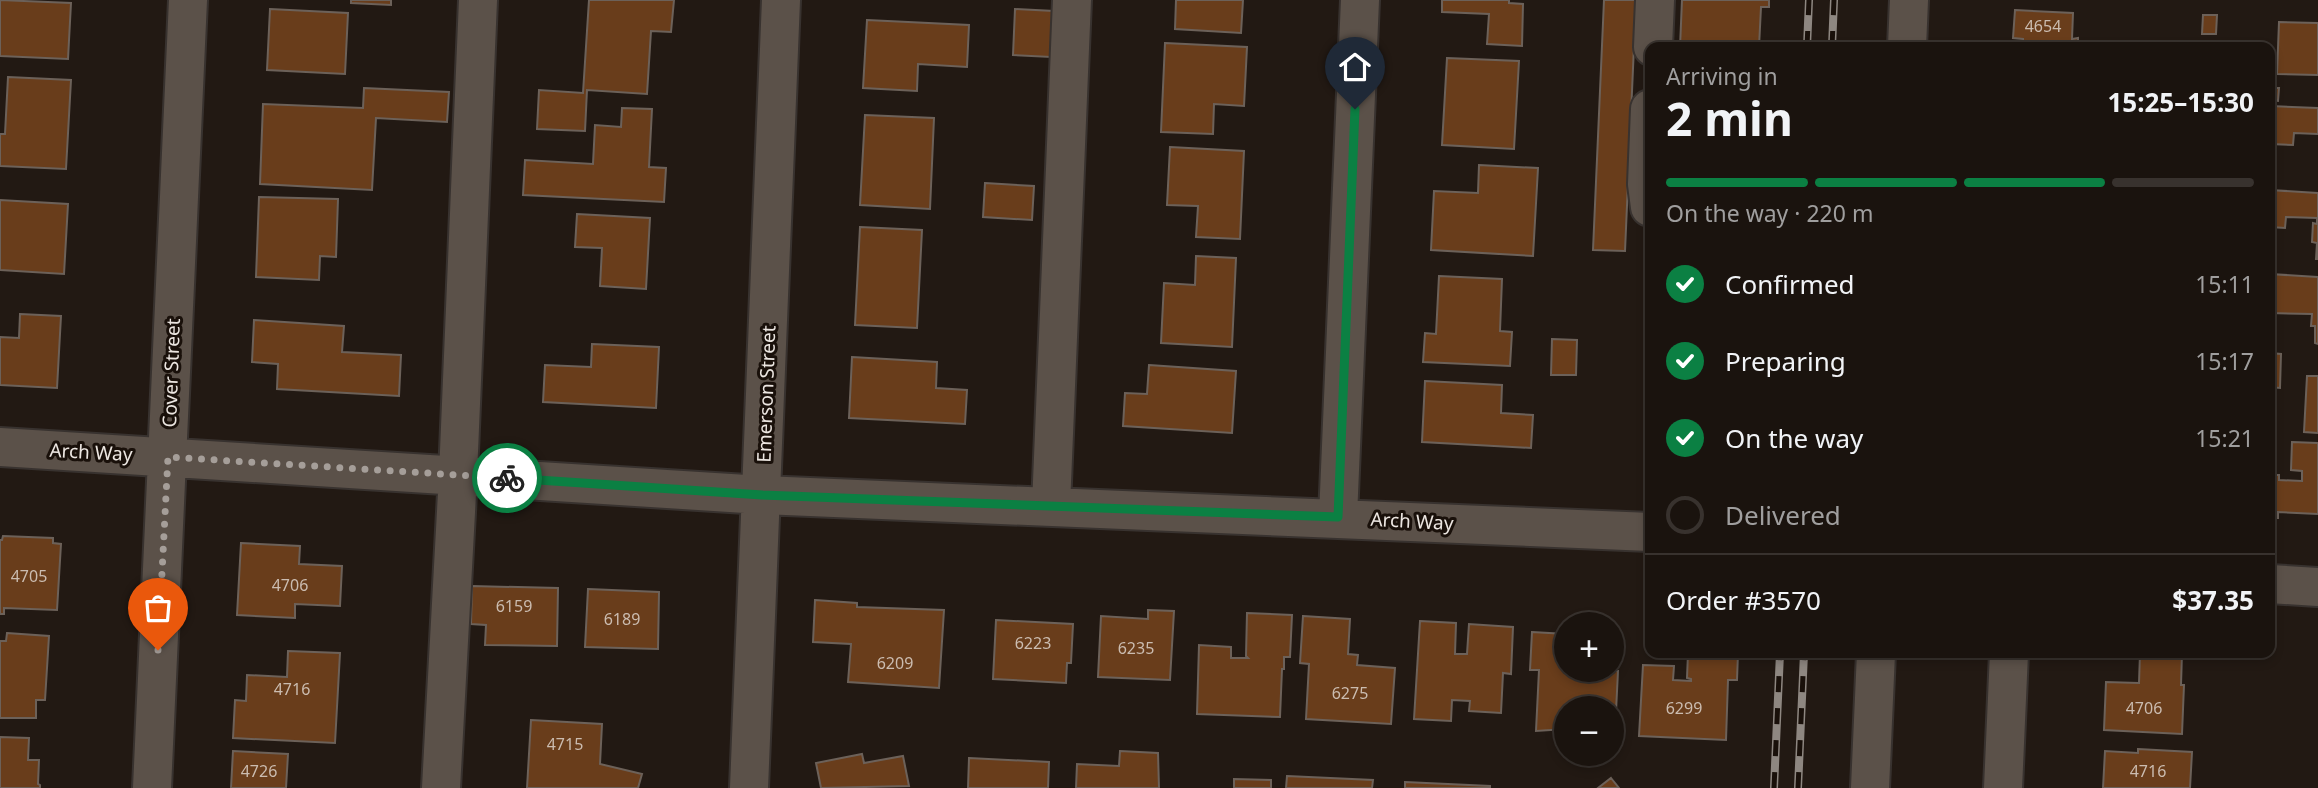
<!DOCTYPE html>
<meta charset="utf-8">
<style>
:root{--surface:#1a130e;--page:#231c17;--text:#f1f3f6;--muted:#9f9e9e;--line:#38322e;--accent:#0b8043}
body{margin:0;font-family:"Noto Sans",sans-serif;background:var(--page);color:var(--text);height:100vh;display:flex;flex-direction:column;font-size:26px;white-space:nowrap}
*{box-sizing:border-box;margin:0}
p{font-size:23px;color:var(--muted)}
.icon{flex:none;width:38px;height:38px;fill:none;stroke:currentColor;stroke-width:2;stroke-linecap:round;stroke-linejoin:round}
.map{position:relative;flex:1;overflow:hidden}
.drawer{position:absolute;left:1645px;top:42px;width:630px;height:616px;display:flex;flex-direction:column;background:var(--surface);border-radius:14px;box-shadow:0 4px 10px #0003,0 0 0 2px var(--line)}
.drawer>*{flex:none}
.fabs{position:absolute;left:1554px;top:612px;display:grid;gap:14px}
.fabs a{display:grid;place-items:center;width:70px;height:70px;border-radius:50%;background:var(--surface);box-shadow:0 4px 10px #0003,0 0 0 2px var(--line);font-size:35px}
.pin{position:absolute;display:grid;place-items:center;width:60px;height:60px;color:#fff;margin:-72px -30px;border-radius:50% 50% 50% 0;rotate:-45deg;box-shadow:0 0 7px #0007}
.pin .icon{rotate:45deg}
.courier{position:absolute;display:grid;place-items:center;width:70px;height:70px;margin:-35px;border:5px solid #0b8043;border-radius:50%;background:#fff;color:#222;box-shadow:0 2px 9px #0007}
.headline em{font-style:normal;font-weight:700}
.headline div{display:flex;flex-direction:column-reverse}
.headline{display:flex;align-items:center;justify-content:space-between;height:119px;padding:0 21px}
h1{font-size:46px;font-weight:700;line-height:52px}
.bar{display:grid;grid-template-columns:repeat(4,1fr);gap:10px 7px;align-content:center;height:84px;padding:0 21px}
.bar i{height:9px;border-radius:5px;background:var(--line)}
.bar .current{background:var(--accent)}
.bar p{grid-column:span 4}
.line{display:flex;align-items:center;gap:18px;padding:0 21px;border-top:2px solid var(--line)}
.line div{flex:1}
ol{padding:0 21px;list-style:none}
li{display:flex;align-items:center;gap:21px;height:77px}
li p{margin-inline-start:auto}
li .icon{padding:7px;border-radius:50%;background:var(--accent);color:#fff;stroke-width:4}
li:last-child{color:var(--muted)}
li i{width:38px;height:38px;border:4px solid var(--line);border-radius:50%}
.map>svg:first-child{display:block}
</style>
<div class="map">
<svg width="2318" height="788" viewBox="0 0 2318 788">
<rect width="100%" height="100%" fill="#221913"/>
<path fill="#693d1b" stroke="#6c6159" stroke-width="2" d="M0,0L71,3L68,59L0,56Z
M351,0H391V5L351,3Z
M589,0H674L671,32L651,31L647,94L587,90L585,131L537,129L539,90L583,93Z
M1176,0H1243L1241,33L1175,29Z
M1442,0H1509V3L1523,4L1522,46L1487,44L1489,14L1442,12Z
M1604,0H1636L1625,251L1593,250Z
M1682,0H1769V7H1761L1759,47H1680Z
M270,9L348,13L345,74L267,70Z
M1015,9L1054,11L1051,57L1013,55Z
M2015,10L2073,13L2072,39L2078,38V47H2023V39L2013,38Z
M2203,15H2217L2216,34H2202Z
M867,20L969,25L967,67L918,64L917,91L863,88Z
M2279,22L2318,23V75L2277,74Z
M1165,43L1247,47L1244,106L1214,104L1213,134L1161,132Z
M1447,58L1519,61L1514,149L1442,145Z
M8,77L71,80L66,169L0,166V134H5Z
M364,88L449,92L447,122L376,118L372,190L260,184L263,104L363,108Z
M2270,88H2279L2278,101L2270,100Z
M2270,106L2318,108V134L2294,133L2293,145L2270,144Z
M622,108L652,109L649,167L666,168L664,202L523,195L525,160L593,164L595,125L621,127Z
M865,115L934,118L930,209L860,205Z
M1170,147L1244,151L1240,239L1196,237L1198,206L1167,205Z
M1479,165L1538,168L1533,256L1431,250L1434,191L1478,193Z
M985,183L1034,186L1032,220L983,217Z
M2270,190L2318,193V259H2316L2317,243L2312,242L2313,223L2317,224V218L2286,217L2285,228L2270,227Z
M259,197L338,199L336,257L320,256L319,280L256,277Z
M0,200L68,204L64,274L0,270Z
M577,214L650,218L646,289L600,286L602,248L575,247Z
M860,227L922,230L917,328L855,325Z
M1196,256L1236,258L1232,347L1161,343L1164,283L1195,285Z
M2270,274L2318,277V344L2315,343V326H2311L2312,314L2270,313Z
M1439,276L1502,279L1500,331L1512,332L1510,366L1423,362L1425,333L1436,334Z
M20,314L61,316L57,388L0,385V337L19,338Z
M254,320L344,326L342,352L401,355L399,396L277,389L278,364L252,362Z
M1552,339L1577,340L1576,375H1551Z
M592,344L659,347L656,408L543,402L545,365L591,367Z
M2270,353L2281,354L2280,388L2270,387Z
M852,357L937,362L936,388L967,390L965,424L849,418Z
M1149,365L1236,371L1232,433L1123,426L1125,393L1147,394Z
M2307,376H2318V433L2304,432Z
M1425,381L1502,385L1501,413L1533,415L1531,448L1422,442Z
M2292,442L2318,443V514L2278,512V518H2270V475H2279V480L2302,481V471L2291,470Z
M3,536L53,538V543L61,544L57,610L4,608V614H0V540H2Z
M241,543L300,546L299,564L342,566L340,606L295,604V618L237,615Z
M472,586L558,588L557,646L485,645L486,625L471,624Z
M588,589L659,592L658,649L585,647Z
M815,600L857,603V607L944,610L939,688L848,682L851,644L813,642Z
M1148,610L1174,611L1170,680L1098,677L1101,616L1148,619Z
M1247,613L1292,615L1290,657H1284V669H1282L1280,717L1197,714L1199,645L1231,647V658H1248L1246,656Z
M1303,616L1350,619L1348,654L1358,655L1357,665L1395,668L1391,724L1306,719L1309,664L1300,663Z
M996,620L1073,624L1071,663H1067L1066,683L993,679Z
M1420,621L1456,623L1455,654H1467L1469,624L1513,627L1511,674L1503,673L1501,713L1469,711L1470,701L1452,700L1451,721L1414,719Z
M1532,632L1566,634V670L1618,671L1615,732H1612V709H1566V729L1536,731L1539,670H1530Z
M7,633L49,636L45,700H36V718H0V641H6Z
M288,651L340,653L335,743L233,738L235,700L246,701L247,675L287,677Z
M1688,653H1738L1737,680H1728L1726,740L1639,736L1643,665L1674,666L1673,680L1691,681V679L1687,678Z
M2140,653H2182L2181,685H2184L2182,734L2104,730L2106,682L2139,683Z
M531,720L602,724L600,764L642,774L638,788H527Z
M0,737L29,738L28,760H39L38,784L40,785V788H0Z
M2138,749L2192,752L2190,788H2103L2105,751L2138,753Z
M233,751L288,754L286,788H231Z
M1120,751L1158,753L1159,788H1076L1077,764L1119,766Z
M862,754L864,763L903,756L909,786L821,788L816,763Z
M969,758L1049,762L1048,788H968Z
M1287,776L1373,780L1372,788H1286Z
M1611,778L1619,788H1598Z
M1234,779L1271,780V788H1234Z
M1405,782L1490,786V788H1405Z"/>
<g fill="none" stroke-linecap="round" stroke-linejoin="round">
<defs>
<path id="minor" d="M1653,47L1655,0
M1907,47L1909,0
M1650,109L1647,184L1650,207
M0,447L762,495L1650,532
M1051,506L1072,0
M1338,517L1360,0
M2270,584L2318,587
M152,788L188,0
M441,788L458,475L478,0
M749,788L781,0
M1870,788L1876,653
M2003,788L2009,653"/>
</defs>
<use href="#minor" stroke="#38322f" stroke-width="42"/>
<use href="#minor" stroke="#5b5149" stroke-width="38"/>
<defs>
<path id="rail" d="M1807,47L1809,0
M1832,47L1834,0
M1774,788L1780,653
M1798,788L1804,653"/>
</defs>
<use href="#rail" stroke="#8e8781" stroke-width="8"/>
<use href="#rail" stroke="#19100a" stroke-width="5" stroke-dasharray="16" stroke-linecap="butt"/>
</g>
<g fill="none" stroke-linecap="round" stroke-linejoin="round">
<path stroke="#a59e99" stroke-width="7" stroke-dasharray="0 12.6" d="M158,650L168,457L507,478"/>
<path stroke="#0b8043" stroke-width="9" d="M507,478L762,495L1338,517L1355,109"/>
</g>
<g text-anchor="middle" stroke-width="6" stroke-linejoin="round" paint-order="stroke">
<g font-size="16" fill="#cbbcb0">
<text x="2043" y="32">4654</text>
<text x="29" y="582">4705</text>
<text x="290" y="591">4706</text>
<text x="514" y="612">6159</text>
<text x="622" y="625">6189</text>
<text x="1033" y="649">6223</text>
<text x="1136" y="654">6235</text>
<text x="895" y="669">6209</text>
<text x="292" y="695">4716</text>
<text x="1350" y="699">6275</text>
<text x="1684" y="714">6299</text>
<text x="2144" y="714">4706</text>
<text x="565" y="750">4715</text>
<text x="259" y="777">4726</text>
<text x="2148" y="777">4716</text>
</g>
<g font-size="19" fill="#ece6e1" stroke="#19100a">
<text transform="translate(171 373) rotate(-88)" y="7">Cover Street</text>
<text transform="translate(766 394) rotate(-88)" y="7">Emerson Street</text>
<text transform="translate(91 452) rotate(3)" y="7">Arch Way</text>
<text transform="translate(1412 521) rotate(3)" y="7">Arch Way</text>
</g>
</g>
</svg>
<div class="fabs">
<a>+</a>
<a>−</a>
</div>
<div class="pin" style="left:158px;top:650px;background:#ea580c"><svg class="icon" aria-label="bag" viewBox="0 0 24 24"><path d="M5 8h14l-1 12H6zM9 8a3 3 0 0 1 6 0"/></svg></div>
<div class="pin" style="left:1355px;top:109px;background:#1f2937"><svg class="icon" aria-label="home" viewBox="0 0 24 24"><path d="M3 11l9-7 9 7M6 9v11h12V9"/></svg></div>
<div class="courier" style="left:507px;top:478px"><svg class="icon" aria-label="bike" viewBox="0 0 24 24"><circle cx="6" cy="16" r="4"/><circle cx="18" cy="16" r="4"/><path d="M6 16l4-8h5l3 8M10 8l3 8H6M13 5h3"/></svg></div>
<section class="drawer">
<div class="headline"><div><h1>2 min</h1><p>Arriving in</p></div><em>15:25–15:30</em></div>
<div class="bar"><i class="current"></i><i class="current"></i><i class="current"></i><i></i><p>On the way · 220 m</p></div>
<ol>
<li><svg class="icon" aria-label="check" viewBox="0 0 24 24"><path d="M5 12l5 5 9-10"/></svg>Confirmed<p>15:11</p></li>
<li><svg class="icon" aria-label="check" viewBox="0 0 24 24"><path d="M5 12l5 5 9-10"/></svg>Preparing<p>15:17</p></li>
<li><svg class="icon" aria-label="check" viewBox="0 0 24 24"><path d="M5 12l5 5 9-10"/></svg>On the way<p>15:21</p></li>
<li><i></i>Delivered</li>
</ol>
<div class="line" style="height:91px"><div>Order #3570</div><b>$37.35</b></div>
</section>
</div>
